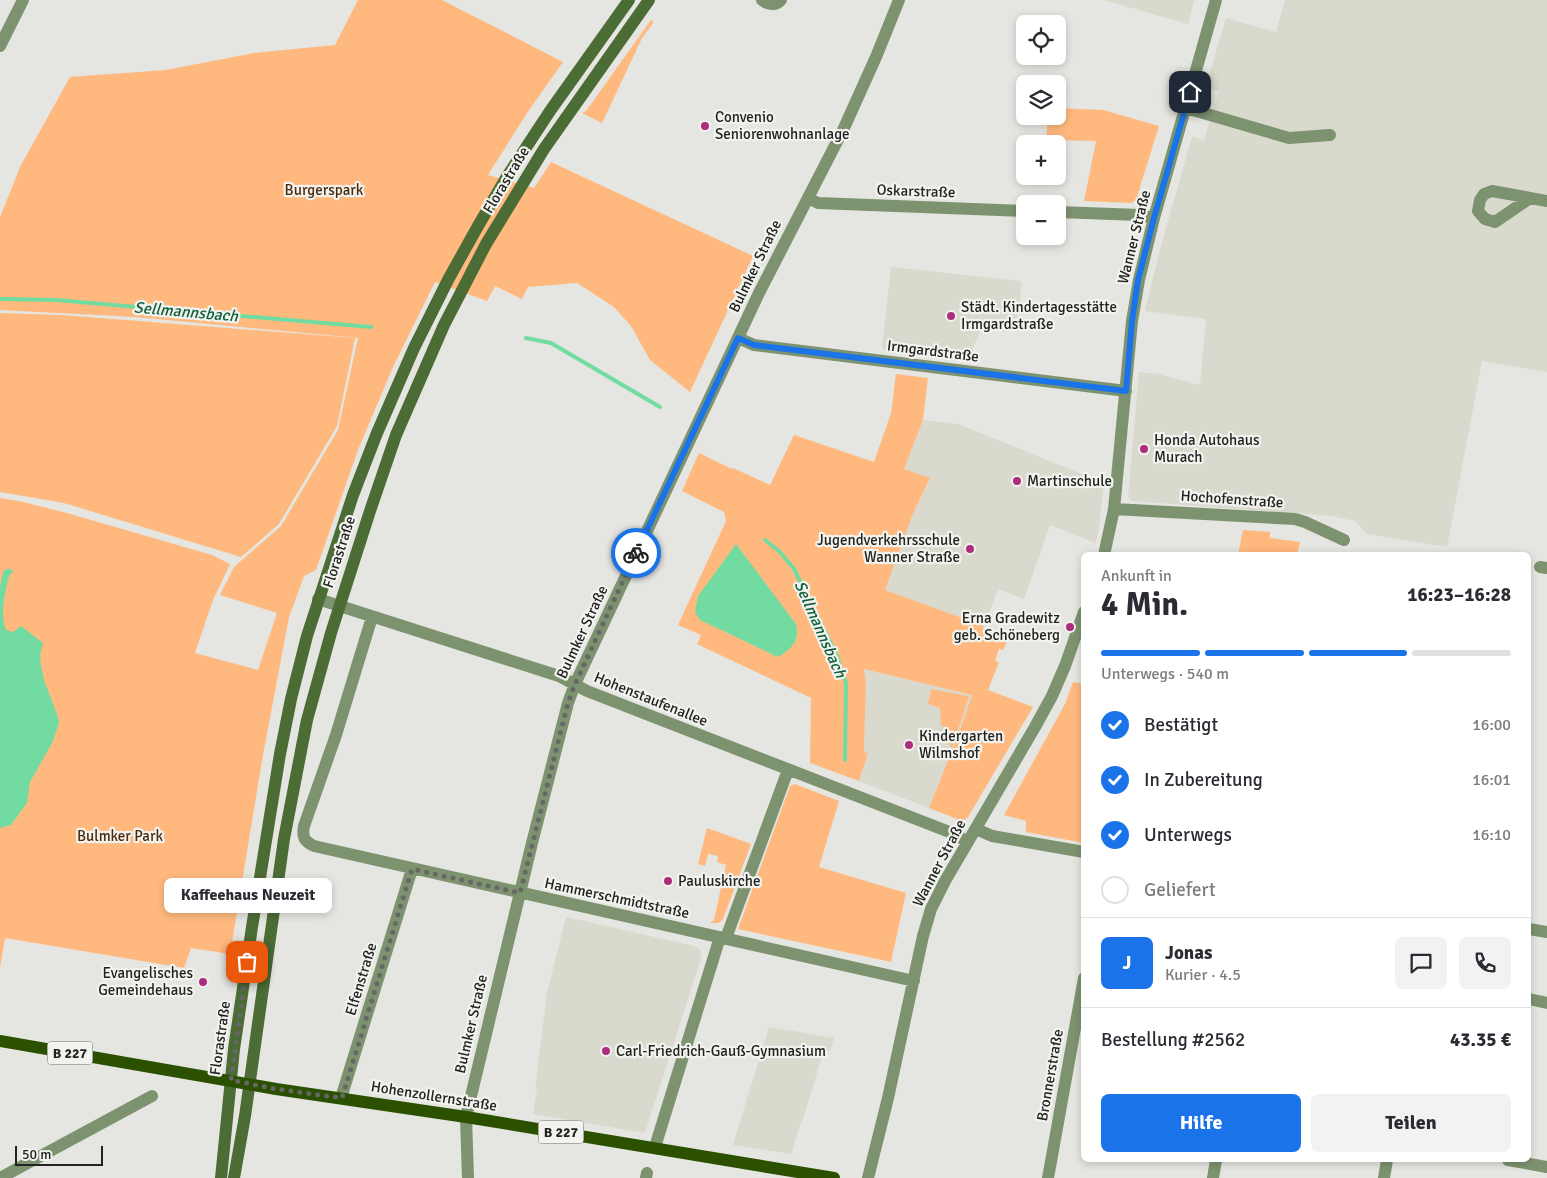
<!DOCTYPE html>
<html lang="de">
<meta charset="utf-8">
<style>
:root{--surface:#fff;--page:#f2f2f3;--text:#2b2b33;--muted:#7c7c81;--line:#e1e1e2;--accent:#1a73e8}
body{margin:0;font-family:Signika,sans-serif;background:var(--page);color:var(--text);height:100vh;display:flex;flex-direction:column;font-size:19px;white-space:nowrap}
*{box-sizing:border-box;margin:0}
p{font-size:16px;color:var(--muted)}
.icon{flex:none;width:28px;height:28px;fill:none;stroke:currentColor;stroke-width:2;stroke-linecap:round;stroke-linejoin:round}
.map{position:relative;flex:1;overflow:hidden}
.panel{position:absolute;left:1081px;top:552px;width:450px;height:610px;display:flex;flex-direction:column;background:var(--surface);border-radius:8px;box-shadow:0 2px 8px #0003}
.panel>*{flex:none}
.fabs{position:absolute;left:1016px;top:15px;display:grid;gap:10px}
.fabs a{display:grid;place-items:center;width:50px;height:50px;border-radius:8px;background:var(--surface);box-shadow:0 2px 8px #0003;font-size:25px}
.scale{position:absolute;left:15px;bottom:12px;width:88px;box-sizing:border-box;padding-left:5px;border:2px solid #222220;border-top:0;font-size:14px;line-height:18px;white-space:nowrap;color:#222220;-webkit-text-stroke:4px #f2f2ee;paint-order:stroke}
.pin{position:absolute;display:grid;place-items:center;width:42px;height:42px;color:#fff;margin:-21px;border-radius:10px;box-shadow:0 2px 8px #0006}
.courier{position:absolute;display:grid;place-items:center;width:50px;height:50px;margin:-25px;border:4px solid #1a73e8;border-radius:50%;background:#fff;color:#222;box-shadow:0 1px 6px #0007}
.bubble{position:absolute;height:35px;border-radius:8px;background:var(--surface);box-shadow:0 2px 8px #0003;font-size:16px;font-weight:700;line-height:35px;text-align:center}
.headline em{font-style:normal;font-weight:700}
.headline div{display:flex;flex-direction:column-reverse}
.headline{display:flex;align-items:center;justify-content:space-between;height:85px;padding:0 20px}
h1{font-size:32px;font-weight:700;line-height:38px}
.bar{display:grid;grid-template-columns:repeat(4,1fr);gap:8px 5px;align-content:center;height:60px;padding:0 20px}
.bar i{height:6px;border-radius:4px;background:var(--line)}
.bar .active{background:var(--accent)}
.bar p{grid-column:span 4}
.line{display:flex;align-items:center;gap:12px;padding:0 20px;border-top:1px solid var(--line)}
.line div{flex:1}
.round{display:grid;place-items:center;flex:none;width:52px;height:52px;border-radius:8px;background:var(--page)}
ol{padding:0 20px;list-style:none}
li{display:flex;align-items:center;gap:15px;height:55px}
li p{margin-inline-start:auto}
li .icon{padding:5px;border-radius:50%;background:var(--accent);color:#fff;stroke-width:4}
li:last-child{color:var(--muted)}
li i{width:28px;height:28px;border:2px solid var(--line);border-radius:50%}
.cta{display:flex;gap:10px;margin-top:auto;padding:10px 20px}
.cta a{flex:1;height:58px;border-radius:8px;background:var(--accent);color:#fff;font-size:20px;font-weight:700;line-height:58px;text-align:center}
.cta a+a{background:var(--page);color:var(--text)}
.map>svg:first-child{display:block}
</style>
<div class="map">
<svg width="1547" height="1178" viewBox="0 0 1547 1178">
<rect width="100%" height="100%" fill="#e5e5e1"/>
<path fill="#d9d9ce" d="M1104,0H1194L1188,24Z
M1285,0H1547V372L1482,361L1447,547L1367,534L1355,521L1331,516L1132,501L1128,497L1139,372L1158,374L1200,385L1206,319L1145,311L1159,253L1192,137L1204,140L1219,91L1206,86L1226,18L1276,32Z
M891,267L1021,281L1020,311L1008,332L981,329L968,359L882,349Z
M923,420L958,424L1104,483L1098,534L1095,543L1050,525L1024,599L998,589L984,626L884,590L912,516L930,479L904,469Z
M864,669L972,695L957,738L929,808L859,781L867,753L864,752L866,685Z
M566,917L694,946L698,948L701,952V958L645,1133L533,1114L537,1091L535,1090L547,993Z
M769,1027L834,1038L830,1051L824,1050L802,1122H801L798,1131L792,1151H793L792,1154L733,1145Z"/>
<path fill="#ffb97e" d="M358,0H442L563,62L527,113L488,175L534,188L551,162L753,256L690,392L650,360L631,326L614,307L577,283L528,287L522,299L495,286L487,301L435,282L393,367L358,450L316,570L304,576L289,617L263,755L230,954L191,948L184,968L5,938L0,968V498L19,501L67,513L212,555L230,564L213,600L195,653L258,670L277,613L220,595L234,567L281,526L338,430L358,338L135,317L0,310V217L21,165L70,77L166,70L254,53L335,45Z
M651,20L654,22L642,38L602,123L582,113L586,111Z
M1058,108L1103,110L1159,126L1136,200L1131,203L1084,201L1096,141L1046,140L1048,116H1058Z
M0,313L63,315L355,338L337,426L279,524L241,557L64,503L0,492Z
M896,374L928,378L923,420L904,469L930,478L912,516L885,590L984,626L982,632L1007,641L1003,650L999,649L995,661L999,662L988,690L1033,707L968,817L962,821L929,808L957,738L972,695L864,669L866,684L864,752L868,753L859,781L810,763L811,698L697,644L701,635L678,625L726,521L724,512L682,491L699,453L732,469L733,468L770,485L794,435L874,462L891,413Z
M1243,530L1270,532V538L1300,542L1297,555H1238Z
M1073,682L1084,684V843L1026,832V821L1004,815L1065,704Z
M931,689L969,696L952,749L949,743L952,732L941,725L940,708L928,704Z
M795,784L839,801L819,867L906,893L891,962L738,929L790,786Z
M707,828L751,844L723,919L719,923H710L714,920L726,865L717,862L718,856L708,854L705,866L698,864Z"/>
<path fill="#71dba2" d="M736,544L796,624C800,641 792,649 778,657L700,620L695,612L698,596Z
M6,569H11L13,572L9,576C5,592 0,614 6,630L13,632L21,626L43,643L40,655L41,666L44,680L58,717L59,723L52,743L30,782L27,803L11,825L0,828V586L3,572Z"/>
<g fill="none" stroke-linecap="round" stroke-linejoin="round">
<path stroke="#71dba2" stroke-width="4" d="M0,299L56,300L371,327
M526,338L551,343L660,407
M765,540L780,552L794,569L837,656L846,683L845,760"/>
<path stroke="#7d936f" stroke-width="12" d="M762,0C768,5 776,6 781,0
M0,46L23,0
M1186,108L1289,138L1330,135
M808,198L818,203L1025,211
M1530,198L1495,222L1485,219L1478,211L1480,200L1484,194L1492,191L1547,201
M1058,212L1139,215L1154,218
M738,338L754,345L1126,391
M1114,509L1295,519L1305,522L1344,540
M1104,555L1114,509L1132,321L1139,280L1154,218L1216,0
M1540,567L1547,568
M318,599L559,676L587,691L952,833L968,842
M372,617L336,735L304,826C302,837 304,841 314,846L914,981
M976,829L992,836L1084,852
M1529,929L1547,932
M726,938L788,770
M1529,999L1547,1003
M341,1098L412,869
M655,1147L720,937
M1508,1160L1547,1167
M0,1178L152,1096
M468,1178L466,1117L532,843L568,703L575,684L759,293L844,128L876,57L899,0
M646,1178L647,1173
M868,1178L888,1098L923,936L931,909L945,881L1035,727L1052,696L1065,666L1084,612
M1048,1178L1084,978
M1213,1178L1216,1160
M1384,1178L1387,1160"/>
<path stroke="#4c6c36" stroke-width="12" d="M221,1178L234,1049L252,927L280,754L291,699L307,636L353,495L377,433L414,348L449,278L478,226L506,178L550,111L629,0
M234,1178L245,1116L284,839L307,720L331,633L370,511L396,435L444,325L486,244L544,149L649,0"/>
<path stroke="#2a5000" stroke-width="12" d="M0,1041L276,1089L466,1117L834,1178"/>
</g>
<g fill="none" stroke-linecap="round" stroke-linejoin="round">
<path stroke="#666664" stroke-width="5" stroke-dasharray="0 9" d="M247,962L231,1080L276,1089L342,1098L412,869L520,893L568,703L575,684L636,553"/>
<path stroke="#1a73e8" stroke-width="6" d="M636,553L738,338L754,345L1126,391L1132,321L1138,280L1154,218L1190,92"/>
</g>
<g fill="#ab2d7c" stroke="#f2f2ee" stroke-width="2">
<circle cx="705" cy="126" r="5"/>
<circle cx="951" cy="316" r="5"/>
<circle cx="1144" cy="449" r="5"/>
<circle cx="1017" cy="481" r="5"/>
<circle cx="970" cy="549" r="5"/>
<circle cx="1070" cy="627" r="5"/>
<circle cx="909" cy="745" r="5"/>
<circle cx="668" cy="881" r="5"/>
<circle cx="203" cy="982" r="5"/>
<circle cx="606" cy="1051" r="5"/>
</g>
<g text-anchor="middle" stroke-width="4.5" stroke-linejoin="round" paint-order="stroke">
<g fill="#f2f2ee" stroke="#60605e" stroke-width="1">
<rect x="47.5" y="1041.5" width="45" height="23" rx="4"/>
<rect x="538.5" y="1120.5" width="45" height="23" rx="4"/>
</g>
<g font-size="14" font-weight="bold" fill="#222220">
<text x="70" y="1058">B 227</text>
<text x="561" y="1137">B 227</text>
</g>
<g font-size="15" fill="#222220" stroke="#f2f2ee" text-anchor="start">
<text x="715" y="122">Convenio<tspan x="715" dy="17">Seniorenwohnanlage</tspan></text>
<text x="961" y="312">Städt. Kindertagesstätte<tspan x="961" dy="17">Irmgardstraße</tspan></text>
<text x="1154" y="445">Honda Autohaus<tspan x="1154" dy="17">Murach</tspan></text>
<text x="1027" y="486">Martinschule</text>
<text x="960" y="545" text-anchor="end">Jugendverkehrsschule<tspan x="960" dy="17">Wanner Straße</tspan></text>
<text x="1060" y="623" text-anchor="end">Erna Gradewitz<tspan x="1060" dy="17">geb. Schöneberg</tspan></text>
<text x="919" y="741">Kindergarten<tspan x="919" dy="17">Wilmshof</tspan></text>
<text x="678" y="886">Pauluskirche</text>
<text x="193" y="978" text-anchor="end">Evangelisches<tspan x="193" dy="17">Gemeindehaus</tspan></text>
<text x="616" y="1056">Carl-Friedrich-Gauß-Gymnasium</text>
</g>
<g font-size="15" fill="#222220" stroke="#f2f2ee">
<text transform="translate(506 180) rotate(-59)" y="5">Florastraße</text>
<text transform="translate(916 191) rotate(2)" y="5">Oskarstraße</text>
<text transform="translate(1134 237) rotate(-76)" y="5">Wanner Straße</text>
<text transform="translate(755 266) rotate(-64)" y="5">Bulmker Straße</text>
<text transform="translate(933 351) rotate(7)" y="5">Irmgardstraße</text>
<text transform="translate(1232 499) rotate(4)" y="5">Hochofenstraße</text>
<text transform="translate(339 552) rotate(-72)" y="5">Florastraße</text>
<text transform="translate(582 632) rotate(-65)" y="5">Bulmker Straße</text>
<text transform="translate(651 699) rotate(22)" y="5">Hohenstaufenallee</text>
<text transform="translate(939 863) rotate(-62)" y="5">Wanner Straße</text>
<text transform="translate(617 898) rotate(12)" y="5">Hammerschmidtstraße</text>
<text transform="translate(361 979) rotate(-73)" y="5">Elfenstraße</text>
<text transform="translate(471 1024) rotate(-77)" y="5">Bulmker Straße</text>
<text transform="translate(220 1038) rotate(-82)" y="5">Florastraße</text>
<text transform="translate(1050 1075) rotate(-80)" y="5">Bronnerstraße</text>
<text transform="translate(434 1096) rotate(9)" y="5">Hohenzollernstraße</text>
</g>
<g font-size="15" fill="#4a2a0c" stroke="#f2f2ee">
<text x="324" y="195">Burgerspark</text>
<text x="120" y="841">Bulmker Park</text>
</g>
<g font-size="16" font-style="italic" fill="#0f613c" stroke="#f2f2ee">
<text transform="translate(186 311) rotate(5)" y="6">Sellmannsbach</text>
<text transform="translate(821 629) rotate(66)" y="6">Sellmannsbach</text>
</g>
</g>
</svg>
<div class="fabs">
<a><svg class="icon" aria-label="locate" viewBox="0 0 24 24"><circle cx="12" cy="12" r="6"/><path d="M12 2v4M12 18v4M2 12h4M18 12h4"/></svg></a>
<a><svg class="icon" aria-label="layers" viewBox="0 0 24 24"><path d="M12 4l9 5-9 5-9-5zM3 14l9 5 9-5"/></svg></a>
<a>+</a>
<a>−</a>
</div>
<div class="scale">50 m</div>
<div class="pin" style="left:247px;top:962px;background:#ea580c"><svg class="icon" aria-label="bag" viewBox="0 0 24 24"><path d="M5 8h14l-1 12H6zM9 8a3 3 0 0 1 6 0"/></svg></div>
<div class="pin" style="left:1190px;top:92px;background:#1f2937"><svg class="icon" aria-label="home" viewBox="0 0 24 24"><path d="M3 11l9-7 9 7M6 9v11h12V9"/></svg></div>
<div class="courier" style="left:636px;top:553px"><svg class="icon" aria-label="bike" viewBox="0 0 24 24"><circle cx="6" cy="16" r="4"/><circle cx="18" cy="16" r="4"/><path d="M6 16l4-8h5l3 8M10 8l3 8H6M13 5h3"/></svg></div>
<div class="bubble" style="left:164px;top:878px;width:168px">Kaffeehaus Neuzeit</div>
<section class="panel">
<div class="headline"><div><h1>4 Min.</h1><p>Ankunft in</p></div><em>16:23–16:28</em></div>
<div class="bar"><i class="active"></i><i class="active"></i><i class="active"></i><i></i><p>Unterwegs · 540 m</p></div>
<ol>
<li><svg class="icon" aria-label="check" viewBox="0 0 24 24"><path d="M5 12l5 5 9-10"/></svg>Bestätigt<p>16:00</p></li>
<li><svg class="icon" aria-label="check" viewBox="0 0 24 24"><path d="M5 12l5 5 9-10"/></svg>In Zubereitung<p>16:01</p></li>
<li><svg class="icon" aria-label="check" viewBox="0 0 24 24"><path d="M5 12l5 5 9-10"/></svg>Unterwegs<p>16:10</p></li>
<li><i></i>Geliefert</li>
</ol>
<div class="line" style="height:90px"><b class="round" style="background:var(--accent);color:#fff">J</b><div><b>Jonas</b><p>Kurier · 4.5</p></div><a class="round"><svg class="icon" aria-label="chat" viewBox="0 0 24 24"><path d="M4 5h16v11H9l-5 4z"/></svg></a><a class="round"><svg class="icon" aria-label="phone" viewBox="0 0 24 24"><path d="M5 4h4l2 5-3 2q2 4 5 5l2-3 5 2v4C11 20 4 13 5 4z"/></svg></a></div>
<div class="line" style="height:65px"><div>Bestellung #2562</div><b>43.35 €</b></div>
<div class="cta"><a>Hilfe</a><a>Teilen</a></div>
</section>
</div>
